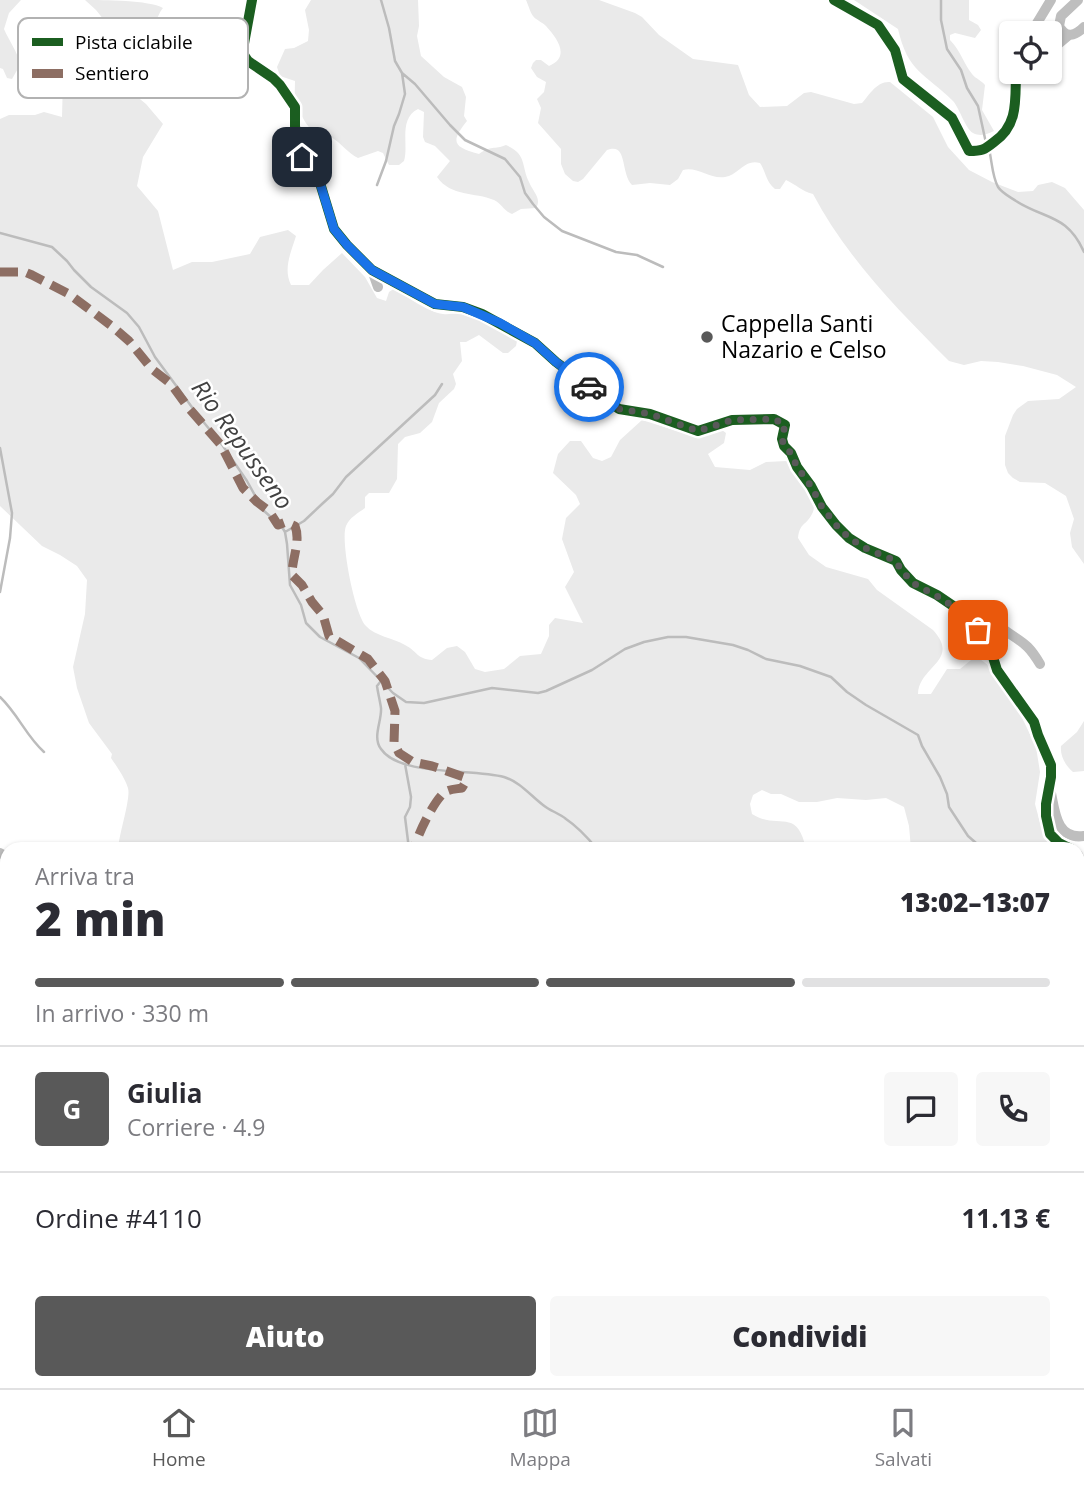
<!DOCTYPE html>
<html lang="it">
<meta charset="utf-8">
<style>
:root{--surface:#fff;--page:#f7f7f7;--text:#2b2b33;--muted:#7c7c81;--line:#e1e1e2;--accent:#595959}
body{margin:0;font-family:"Open Sans",sans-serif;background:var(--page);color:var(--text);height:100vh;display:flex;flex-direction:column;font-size:26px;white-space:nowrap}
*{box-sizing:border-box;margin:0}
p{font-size:23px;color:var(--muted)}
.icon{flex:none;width:38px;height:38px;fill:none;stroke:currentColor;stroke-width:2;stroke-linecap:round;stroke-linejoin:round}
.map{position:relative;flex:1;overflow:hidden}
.panel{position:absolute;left:0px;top:842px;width:1085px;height:548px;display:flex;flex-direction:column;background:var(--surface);border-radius:21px 21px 0 0;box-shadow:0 2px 5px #0004}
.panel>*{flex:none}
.controls{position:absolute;left:999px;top:21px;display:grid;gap:14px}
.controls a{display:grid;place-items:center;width:63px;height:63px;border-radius:7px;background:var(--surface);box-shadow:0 2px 5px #0004;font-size:35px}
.pin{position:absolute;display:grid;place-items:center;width:60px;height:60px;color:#fff;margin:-30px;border-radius:14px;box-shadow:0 4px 10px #0006}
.courier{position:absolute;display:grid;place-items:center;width:70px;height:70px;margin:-35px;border:5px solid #1a73e8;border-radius:50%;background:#fff;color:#222;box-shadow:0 2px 9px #0007}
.overview em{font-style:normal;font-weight:800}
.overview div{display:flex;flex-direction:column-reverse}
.overview{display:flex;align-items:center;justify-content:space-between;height:119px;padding:0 35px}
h1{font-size:46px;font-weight:800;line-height:52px}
.bar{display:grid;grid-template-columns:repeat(4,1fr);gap:10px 7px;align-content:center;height:84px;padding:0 35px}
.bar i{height:9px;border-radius:5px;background:var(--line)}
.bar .active{background:var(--accent)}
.bar p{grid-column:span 4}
.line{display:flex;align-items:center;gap:18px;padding:0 35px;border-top:2px solid var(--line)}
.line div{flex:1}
.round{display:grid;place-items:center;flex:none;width:74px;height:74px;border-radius:7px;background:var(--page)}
.primary-button{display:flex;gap:14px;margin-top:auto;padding:14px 35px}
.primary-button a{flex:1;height:80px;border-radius:7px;background:var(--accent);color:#fff;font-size:28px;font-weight:800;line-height:80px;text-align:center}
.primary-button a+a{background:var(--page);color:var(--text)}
.menu{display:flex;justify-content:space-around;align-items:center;height:98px;border-top:2px solid var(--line);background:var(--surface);font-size:19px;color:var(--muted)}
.menu a{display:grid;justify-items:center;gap:4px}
.menu .active{color:var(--accent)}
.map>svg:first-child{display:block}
</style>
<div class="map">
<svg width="1084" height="1388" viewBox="0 0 1084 1388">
<rect width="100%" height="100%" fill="#fff"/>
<path fill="#eaeaea" d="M0,0H21L9,13L4,29C9,41 18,52 20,65L12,79L7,78L3,69L0,68Z
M85,0C104,0 149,0 163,8C159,12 158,19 154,23C149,27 116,26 108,25L96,10Z
M311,0H418L419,26L417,36L421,56L444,77L462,87L466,97L464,116L467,121C450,142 453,147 479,154C491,145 494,150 506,145C527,154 521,165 529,182C533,192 542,198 536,208L521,209L512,214C504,211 501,203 494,200C475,192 451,197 437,177L450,161L435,146L425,142L423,137L424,112L418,109C398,119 409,145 404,161L399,165H389L383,153L378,151L358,158C348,153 341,143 331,137C325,133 317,132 310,128C306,125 298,109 296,104C294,97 295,88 295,81L280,76L277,67L285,49L294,48L308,41L309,30L305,10Z
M526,0H599L635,13L642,17L659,35L693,59L738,65L749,95L760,107L787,106L804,93L811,92L854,104L862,103C870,94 877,81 890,82L933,117L948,147L969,170L992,182L1018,192L1033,191L1038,185L1052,182L1065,188L1084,210V564L1072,547L1070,533L1074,519L1066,496L1045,483L1020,482L1013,478L1008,473L1005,465V436L1013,415L1017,409L1028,401L1059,399L1076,387L1057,375L1023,366L998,362L981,361L964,365L949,361C899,311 846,257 813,194C801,191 797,185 786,180L780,189H775C765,180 767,174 760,163C746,159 741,171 729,176C712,182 699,166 683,170L678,179L670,185L650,183L632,185C620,172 628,142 607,150L583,179L578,182L573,181L565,174L561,164V149L538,123L541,108L537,99L544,92L546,82L537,77L531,68L533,63L536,60H541L549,66C571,57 557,38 546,26C542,22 536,20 533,16C530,12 528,4 526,0Z
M854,0H969V20L978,25L981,30L975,38L955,33L950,35V40C961,51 963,63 972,74C976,79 981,80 985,85L982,110L994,131C987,134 981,137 973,133C965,128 960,109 953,101C925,73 908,73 898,29Z
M86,18L91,27L96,56L108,73L146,104L163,124L143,157L137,186L158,211L173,270L192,262H212L250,254L260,237L288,230L296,236C291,252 283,269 291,285H309L323,270L342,253L365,277L377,298L386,301L389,292L395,288C407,297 428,312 443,314C448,315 454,313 459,313C481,314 502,326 517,341L516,346L508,353H503L479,335L466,342H460L462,361L453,374L456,384L454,389L439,403L432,422L420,433L405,437L398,444L397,479L389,493H369L365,497V508C358,513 349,518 346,526C340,540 355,616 366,626C375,636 393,638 405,645C417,651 417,659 432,660L447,648L457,646L465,652L475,669L485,672L504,669L520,656L541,654L549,636V625L555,618L583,623L565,587L574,572L562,539L566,518L580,504L576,495L553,473L558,454L570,441H581L593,458L602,461L611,457L620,440L642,420L693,436L722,430L726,433L724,443L708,454L715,467L750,470L766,462L787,461C796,473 821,499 812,514C806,526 800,522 798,538L809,555L826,567L868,579L877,590L933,630C961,661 919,666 918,694H931L947,669H960L976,656L989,666L1016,705L1036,747L1040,772L1035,804L1042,830L1057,849H911L909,826L904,807L886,798L866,800L837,798L817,802H799L781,794H771L762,790L753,795L750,804L752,814C778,831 797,806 806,849H118C119,834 131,798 128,788C125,778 117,767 111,758L112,754L89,723L77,688L73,667L85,614L87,580L77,566L60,555L42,546L0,506V119L9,115H35L44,112L62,117L63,78L71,29L77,22Z
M1084,721V771L1073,772C1065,765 1060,756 1061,746L1077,732Z
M1084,860V1388H717L719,1382H1078V876Z
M7,1045V1137L0,1135V1048Z
M0,1141L7,1143V1311L0,1321Z"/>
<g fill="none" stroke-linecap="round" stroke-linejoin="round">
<path stroke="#bcbcbc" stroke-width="2.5" d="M941,0V20L947,49L961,70L967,88L978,106L986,143
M402,73L415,84L450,125L465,140L505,159L520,177L525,193L533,204L544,217L562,231L616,252L637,255L663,267
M989,149C992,161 992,176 998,187C1002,193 1010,197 1016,201C1046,220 1067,214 1084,252
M377,185L386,161L394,126L399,114L405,94L402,73L395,61L389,28L381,0
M0,233L52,247L67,261L74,270L91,287L127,313L139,327L155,357L197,414L223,446L247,481L263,510L282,527L285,532L287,544L290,585L301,605L306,623L320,637L359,658L393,693L406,702L424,703L492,688L538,693L546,691L592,670L625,649L644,642L668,637H686L733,645L748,650L766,659L800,666L831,677L847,692L866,705L918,735L922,746L940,777L947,794L949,807L968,836L983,849
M0,448L12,513L10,538L0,592
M285,532L304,521L322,504L333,494L346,477L435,395L442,384
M381,681L377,686C378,693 380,701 381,708C382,721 372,737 381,749C400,777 473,768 504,777C520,782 530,795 543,805C550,811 559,813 566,819C578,827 588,838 597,849
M0,697C18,714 26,736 44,752
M405,764L411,797L410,807L405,817L409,849
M0,936L7,937
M1078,1213L1084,1214"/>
<path stroke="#bebebe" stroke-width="10" d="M252,0L243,49L244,55L248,61L273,78L280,85L295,107V126L298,146L302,157L320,183L334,229L347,245L372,270L435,304L463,307L482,314L535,343L556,362L619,409L650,414L698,431L732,420L774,419L785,425L782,439L784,446L791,453L797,467L811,486L822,507L836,525L849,538L865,548L896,561L901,570L913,583L937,595L965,614L978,630L992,654L997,670L1034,722L1038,735L1051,765V777L1046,804V816L1050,834L1059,843L1071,849
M834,0L878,25L895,50L903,79L952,118L969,151C982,151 984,150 994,142C1019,125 1015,99 1016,72
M1078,0L1061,16L1059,26C1066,39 1075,36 1084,27
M1031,33L1051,0
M1050,51L1069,35
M372,270L378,287
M986,634L977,612L982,607C996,608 1000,616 1003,629C1022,643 1027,642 1040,664
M1051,793C1055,813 1057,840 1084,836
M0,853L7,857
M1078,855L1080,860V870L1078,872
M1078,1180L1084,1189
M1078,1242L1084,1240
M515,1382L522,1388
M805,1382L815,1388
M732,1388L741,1382
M931,1388L947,1384H995L1024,1388"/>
<path stroke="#8d6e63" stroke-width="9" stroke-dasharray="18 9" stroke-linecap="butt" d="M0,272H25L32,275L69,294L113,327L129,341L152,369L171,384L187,406L221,445L243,488L257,502L269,511L278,525L286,522L295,526C301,541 292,558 292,575L302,585L312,602L323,615L329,636L368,659L385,681L395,711L394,743L399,753L413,762L432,766L464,777L465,783L462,788C456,789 450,789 445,792C434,800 417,836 414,849"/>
<defs>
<path id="cycleway" d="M252,0L243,49L244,55L248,61L273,78L280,85L295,107V126L298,146L302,157L320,183L334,229L347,245L372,270L435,304L463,307L482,314L535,343L556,362L619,409L650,414L698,431L732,420L774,419L785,425L782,439L784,446L791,453L797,467L811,486L822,507L836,525L849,538L865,548L896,561L901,570L913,583L937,595L965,614L978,630L992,654L997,670L1034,722L1038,735L1051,765V777L1046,804V816L1050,834L1059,843L1071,849
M834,0L878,25L895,50L903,79L952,118L969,151C982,151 984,150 994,142C1019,125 1015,99 1016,72"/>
</defs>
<use href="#cycleway" stroke="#fff" stroke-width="15"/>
<use href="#cycleway" stroke="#1b5e20" stroke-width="10"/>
</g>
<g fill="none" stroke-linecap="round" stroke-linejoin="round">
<path stroke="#595959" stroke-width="7" stroke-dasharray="0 12.6" d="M589,387L619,409L650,414L698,431L732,420L774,419L785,425L782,439L784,446L791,453L797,467L811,486L822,507L836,525L849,538L865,548L896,561L901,570L913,583L937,596L965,614L978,630"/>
<path stroke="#1a73e8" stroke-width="9" d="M302,157L320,183L334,229L347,245L372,270L435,304L463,307L500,323L535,343L556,362L589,387"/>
</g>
<circle fill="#595959" stroke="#fff" stroke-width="2.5" cx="707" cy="337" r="7"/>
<g text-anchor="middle" stroke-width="5" stroke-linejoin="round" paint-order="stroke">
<g font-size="23" fill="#000" stroke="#fff" text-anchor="start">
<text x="721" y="332">Cappella Santi<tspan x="721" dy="26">Nazario e Celso</tspan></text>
</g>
<g font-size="24" font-style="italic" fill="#414141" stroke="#fff">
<text transform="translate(242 445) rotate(54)" y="8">Rio Repusseno</text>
</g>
</g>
<rect x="18" y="18" width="230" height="80" rx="10" fill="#fff" stroke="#b2b2b2" stroke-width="2"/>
<rect x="32" y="38" width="31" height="8" fill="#1b5e20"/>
<rect x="32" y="69" width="31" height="9" fill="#8d6e63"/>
<g font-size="19" fill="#000">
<text x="75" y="49">Pista ciclabile</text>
<text x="75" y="80">Sentiero</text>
</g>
</svg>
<div class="controls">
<a><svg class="icon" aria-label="locate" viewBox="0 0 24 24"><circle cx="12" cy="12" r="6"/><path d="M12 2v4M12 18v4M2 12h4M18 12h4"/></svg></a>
</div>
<div class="pin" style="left:978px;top:630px;background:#ea580c"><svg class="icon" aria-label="bag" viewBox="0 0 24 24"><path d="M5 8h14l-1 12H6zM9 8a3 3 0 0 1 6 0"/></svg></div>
<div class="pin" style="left:302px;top:157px;background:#1f2937"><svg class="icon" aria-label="home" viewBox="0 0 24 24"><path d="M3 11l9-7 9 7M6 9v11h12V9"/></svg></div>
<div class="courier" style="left:589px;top:387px"><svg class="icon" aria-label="car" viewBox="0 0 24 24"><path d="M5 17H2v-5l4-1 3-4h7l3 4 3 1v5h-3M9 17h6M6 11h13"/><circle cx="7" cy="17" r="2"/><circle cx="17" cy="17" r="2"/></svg></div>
<section class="panel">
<div class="overview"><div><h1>2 min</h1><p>Arriva tra</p></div><em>13:02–13:07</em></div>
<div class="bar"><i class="active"></i><i class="active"></i><i class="active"></i><i></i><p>In arrivo · 330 m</p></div>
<div class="line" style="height:126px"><b class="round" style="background:var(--accent);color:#fff">G</b><div><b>Giulia</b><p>Corriere · 4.9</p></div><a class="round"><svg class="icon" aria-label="chat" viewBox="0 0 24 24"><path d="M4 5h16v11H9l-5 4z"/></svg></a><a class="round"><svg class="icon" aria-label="phone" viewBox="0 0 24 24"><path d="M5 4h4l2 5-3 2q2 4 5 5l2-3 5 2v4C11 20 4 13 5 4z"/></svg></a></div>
<div class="line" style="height:91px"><div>Ordine #4110</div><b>11.13 €</b></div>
<div class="primary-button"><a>Aiuto</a><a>Condividi</a></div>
</section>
</div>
<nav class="menu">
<a class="active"><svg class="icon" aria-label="home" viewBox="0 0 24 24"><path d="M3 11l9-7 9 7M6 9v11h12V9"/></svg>Home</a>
<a><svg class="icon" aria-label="map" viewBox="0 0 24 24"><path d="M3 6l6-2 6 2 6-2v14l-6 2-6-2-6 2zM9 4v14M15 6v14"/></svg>Mappa</a>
<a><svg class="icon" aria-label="saved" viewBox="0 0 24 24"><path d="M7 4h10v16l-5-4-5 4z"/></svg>Salvati</a>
</nav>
